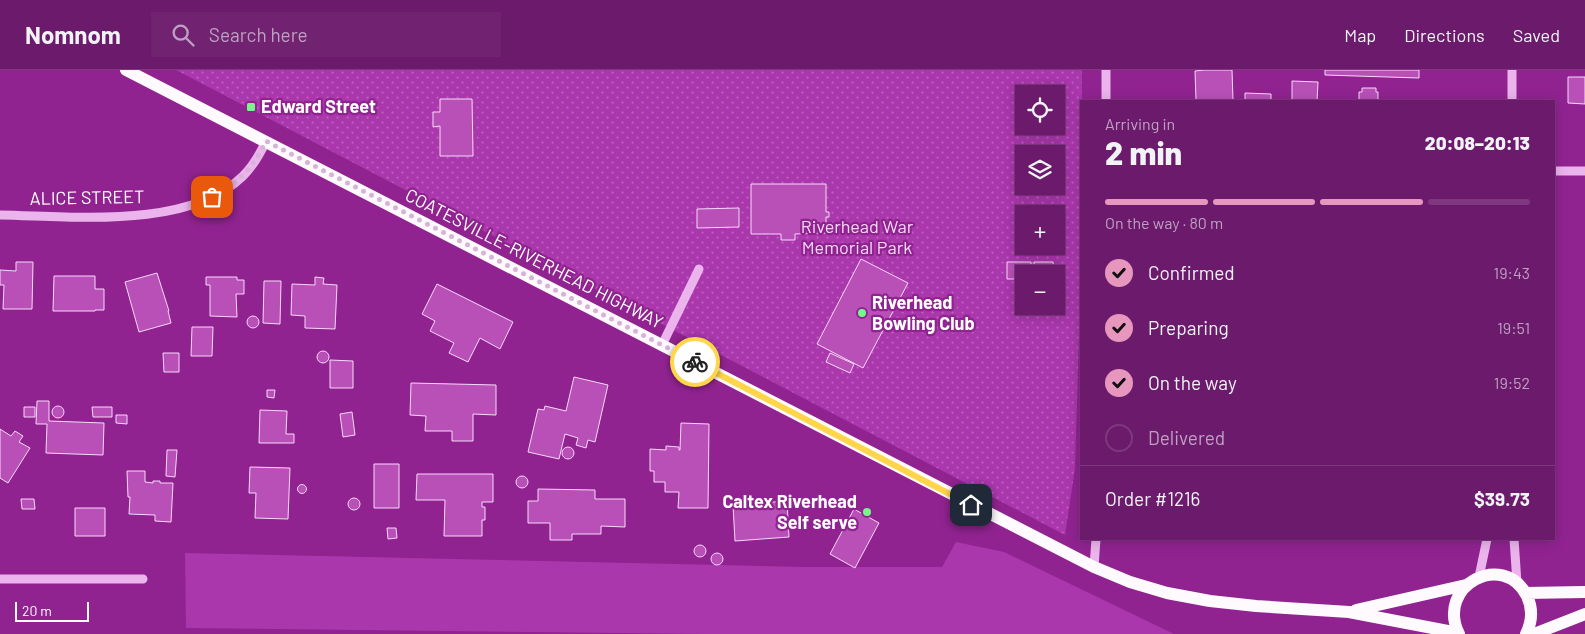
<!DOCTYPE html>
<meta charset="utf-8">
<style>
:root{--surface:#6c1a6c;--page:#712372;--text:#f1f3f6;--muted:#bea1c2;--line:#7f387f;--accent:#e797bd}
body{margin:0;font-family:Barlow,sans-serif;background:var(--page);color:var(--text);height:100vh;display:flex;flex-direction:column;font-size:19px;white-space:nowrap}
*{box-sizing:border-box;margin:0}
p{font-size:16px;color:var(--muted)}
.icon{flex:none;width:28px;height:28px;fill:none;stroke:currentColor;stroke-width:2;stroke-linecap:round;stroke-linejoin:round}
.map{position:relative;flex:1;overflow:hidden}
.details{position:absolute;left:1080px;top:30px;width:475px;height:440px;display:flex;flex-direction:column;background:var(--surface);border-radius:0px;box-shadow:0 2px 12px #0003,0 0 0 1px var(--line)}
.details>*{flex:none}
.tools{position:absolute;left:1015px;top:15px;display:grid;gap:10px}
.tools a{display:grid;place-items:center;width:50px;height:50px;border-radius:0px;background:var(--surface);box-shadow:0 2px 12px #0003,0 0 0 1px var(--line);font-size:25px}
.scale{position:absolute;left:15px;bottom:12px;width:74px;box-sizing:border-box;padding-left:5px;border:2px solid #fff;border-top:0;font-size:14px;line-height:18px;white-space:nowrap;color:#fff;-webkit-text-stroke:4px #902390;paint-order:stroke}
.pin{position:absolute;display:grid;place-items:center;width:42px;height:42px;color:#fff;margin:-21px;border-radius:10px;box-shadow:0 2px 8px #0006}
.courier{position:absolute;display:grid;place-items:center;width:50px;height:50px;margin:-25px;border:4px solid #ffd54a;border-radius:50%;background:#fff;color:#222;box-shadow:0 1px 6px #0007}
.head em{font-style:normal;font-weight:800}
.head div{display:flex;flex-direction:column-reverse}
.head{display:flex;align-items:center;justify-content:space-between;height:85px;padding:0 25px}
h1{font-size:32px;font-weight:800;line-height:38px}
.bar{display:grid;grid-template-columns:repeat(4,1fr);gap:8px 5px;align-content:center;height:60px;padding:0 25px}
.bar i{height:6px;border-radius:4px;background:var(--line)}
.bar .active{background:var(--accent)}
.bar p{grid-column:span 4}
.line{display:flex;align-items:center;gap:12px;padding:0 25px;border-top:1px solid var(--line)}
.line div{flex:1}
ol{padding:0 25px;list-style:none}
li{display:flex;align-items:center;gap:15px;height:55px}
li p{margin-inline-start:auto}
li .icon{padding:5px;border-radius:50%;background:var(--accent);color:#111;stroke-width:4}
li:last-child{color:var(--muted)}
li i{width:28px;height:28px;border:2px solid var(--line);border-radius:50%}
header{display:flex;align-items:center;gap:30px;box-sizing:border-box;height:70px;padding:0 25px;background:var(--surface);border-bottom:1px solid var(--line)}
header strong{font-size:24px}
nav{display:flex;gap:28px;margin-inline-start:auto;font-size:18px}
.search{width:350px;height:45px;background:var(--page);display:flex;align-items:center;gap:12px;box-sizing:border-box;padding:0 18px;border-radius:0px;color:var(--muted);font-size:19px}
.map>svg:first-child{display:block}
</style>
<header>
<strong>Nomnom</strong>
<div class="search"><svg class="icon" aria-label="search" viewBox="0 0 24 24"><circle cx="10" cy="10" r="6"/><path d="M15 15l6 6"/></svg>Search here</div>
<nav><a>Map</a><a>Directions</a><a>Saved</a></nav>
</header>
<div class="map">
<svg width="1585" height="564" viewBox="0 0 1585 564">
<defs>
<pattern id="park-dots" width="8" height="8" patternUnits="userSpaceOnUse" patternTransform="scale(1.25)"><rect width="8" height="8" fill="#ab37ad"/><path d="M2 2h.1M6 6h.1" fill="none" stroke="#bc5fbd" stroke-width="1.8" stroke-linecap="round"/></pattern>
</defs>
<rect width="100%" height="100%" fill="#902390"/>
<path fill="#ab37ad" d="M956,472L1004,482L1174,564H706L186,558L185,483L803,497H942Z"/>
<path fill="url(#park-dots)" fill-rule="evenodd" d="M176,0H1082L1081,197L1075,398L1065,465ZM1024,24H1056V56H1024ZM1024,84H1056V116H1024ZM1024,144H1056V176H1024ZM1024,204H1056V236H1024Z"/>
<path fill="#b850b8" stroke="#f8d9f9" d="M1204,0H1232L1233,30H1196L1195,1Z
M1325,0H1419V8L1325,5Z
M1568,7H1585V34L1568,33Z
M1292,11L1318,12L1317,31H1292Z
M1362,18H1376V22H1378V30H1401V31H1348V30H1359V22H1362Z
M1245,23L1271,24V31H1245Z
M440,29H472L473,86H440V56L433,57V42H440Z
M751,114H826V142H829V147H826V163L795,164V170H781V164H751Z
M739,138V157L697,158V139Z
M861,189L908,213L863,298L817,274Z
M16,192H33L32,239H3L4,215H0V200L16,201Z
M1007,192H1031V204H1024V209H1007Z
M1034,192H1053L1054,204H1034Z
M157,203L169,241H168L171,253L139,262L125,212Z
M54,206H95V219H104V240H95V241H53Z
M206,207H237V210H244V224H236L237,247L210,246V215H206Z
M315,207L324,208L323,214L337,215L335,259L305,258V246L291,245L292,214L315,215Z
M264,211H281L280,254L263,253Z
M437,214L513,252L500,279L480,268L468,292L449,283L454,273L430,261L435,251L422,244Z
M247 252a6 6 0 1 1 12 0a6 6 0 1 1-12 0Z
M192,257H213L212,286H191Z
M317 287a6 6 0 1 1 12 0a6 6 0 1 1-12 0Z
M163,283H179V302H164Z
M830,283L854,294L850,303L826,292Z
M330,290L353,291V318H330Z
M574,307L608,315L595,372L588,370L586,378L576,375L578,368L565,364L559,389L528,382L538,339L544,340L545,336L566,341Z
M411,313L496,315V345L473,344V371H452V361H425L426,346L410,345Z
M267,320H275L274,328L267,327Z
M37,331H49V351L104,353L103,385L46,383L47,354H36Z
M52 342a6 6 0 1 1 12 0a6 6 0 1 1-12 0Z
M24,337H35V347H24Z
M92,337H112V347H93Z
M260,340L287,341L286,364H294V373H259Z
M352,342L355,365L343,367L340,344Z
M116,345H127V354L116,353Z
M681,353L709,354L708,438H678L679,422H665V412H654V401H650V379L666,380V376L679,377V380H680Z
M0,359L11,366L15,361L23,366L19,372L30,378L8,413L0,408Z
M562 383a6 6 0 1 1 12 0a6 6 0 1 1-12 0Z
M167,380H177L175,407L166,406Z
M374,394H399V438H374Z
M250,397L290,398L288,449L255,448L256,423H249Z
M127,401H145V412L153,413V411H160V413H173L171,452L155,451V445L129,444L130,427H128Z
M417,404H493V432H482V437H485V450H482V466H444L445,430H416Z
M516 412a6 6 0 1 1 12 0a6 6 0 1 1-12 0Z
M297.5 419a4.5 4.5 0 1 1 9 0a4.5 4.5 0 1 1-9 0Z
M538,419L595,420V429H625V457L601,456V464H572V470H550V453H528V431H538Z
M348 434a6 6 0 1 1 12 0a6 6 0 1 1-12 0Z
M21,429H34L35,439H22Z
M787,431L789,467L735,471L733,435Z
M75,438H105V466H75Z
M854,439L879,453L855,498L830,484Z
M387,458H396L397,468L388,469Z
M694 481a6 6 0 1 1 12 0a6 6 0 1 1-12 0Z
M711 489a6 6 0 1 1 12 0a6 6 0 1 1-12 0Z"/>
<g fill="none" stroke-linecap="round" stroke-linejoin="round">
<path stroke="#ebb4ec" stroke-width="9" d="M1106,31V0
M1512,31V0
M1554,101H1585
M0,145C71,146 188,160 243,106C253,96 260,84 266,71
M662,275L699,199
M1514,469L1517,513
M1094,497L1096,469
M1479,507L1487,469
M0,509H143"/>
<path stroke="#fffafe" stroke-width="12" d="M126,0L1094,497L1130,512L1167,523L1210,531L1256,536L1349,542L1458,563
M1525,523L1585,522
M1356,540L1466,515
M1459,564C1435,515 1504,480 1527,526C1533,539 1532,552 1526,564
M1534,564L1585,544"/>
</g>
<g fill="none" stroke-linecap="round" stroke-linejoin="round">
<path stroke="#d8b2d8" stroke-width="5" stroke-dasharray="0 9" d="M212,127C238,113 253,98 266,71L695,292"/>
<path stroke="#ffd54a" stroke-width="6" d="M695,292L971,435"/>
</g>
<g fill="#77f78a" stroke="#902390" stroke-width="2">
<rect x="246" y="32" width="10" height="10" rx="2.5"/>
<circle cx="862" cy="243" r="5"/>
<circle cx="867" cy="442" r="5"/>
</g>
<g text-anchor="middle" stroke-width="4.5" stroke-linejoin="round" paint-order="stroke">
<g font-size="18" font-weight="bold" fill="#fff" stroke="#902390" text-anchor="start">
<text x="261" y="43">Edward Street</text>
<text x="872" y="239">Riverhead<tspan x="872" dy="21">Bowling Club</tspan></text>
<text x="857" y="438" text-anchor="end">Caltex Riverhead<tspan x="857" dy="21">Self serve</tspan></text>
</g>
<g font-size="18" fill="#fff" stroke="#902390">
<text transform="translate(87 128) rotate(-1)" y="6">ALICE STREET</text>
<text transform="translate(534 189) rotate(27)" y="6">COATESVILLE-RIVERHEAD HIGHWAY</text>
</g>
<g font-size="18" fill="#f8d9f9" stroke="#902390">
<text x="857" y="163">Riverhead War<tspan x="857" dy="21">Memorial Park</tspan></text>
</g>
</g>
</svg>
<div class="tools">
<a><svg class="icon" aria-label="locate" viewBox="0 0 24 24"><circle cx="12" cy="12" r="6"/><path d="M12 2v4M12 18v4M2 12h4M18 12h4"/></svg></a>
<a><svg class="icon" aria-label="layers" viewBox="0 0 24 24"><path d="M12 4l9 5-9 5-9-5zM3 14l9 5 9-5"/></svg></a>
<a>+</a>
<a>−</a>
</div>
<div class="scale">20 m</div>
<div class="pin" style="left:212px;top:127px;background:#ea580c"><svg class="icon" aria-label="bag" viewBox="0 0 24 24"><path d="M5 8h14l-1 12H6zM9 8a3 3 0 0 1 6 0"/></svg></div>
<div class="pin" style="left:971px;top:435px;background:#1f2937"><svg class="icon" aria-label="home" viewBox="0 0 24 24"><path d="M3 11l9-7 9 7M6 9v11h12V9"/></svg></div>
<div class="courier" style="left:695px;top:292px"><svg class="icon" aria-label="bike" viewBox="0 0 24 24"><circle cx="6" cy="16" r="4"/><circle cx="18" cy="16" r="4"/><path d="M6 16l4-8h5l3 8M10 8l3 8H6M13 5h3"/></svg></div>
<section class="details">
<div class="head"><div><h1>2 min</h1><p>Arriving in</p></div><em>20:08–20:13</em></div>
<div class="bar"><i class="active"></i><i class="active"></i><i class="active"></i><i></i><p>On the way · 80 m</p></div>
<ol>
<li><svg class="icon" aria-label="check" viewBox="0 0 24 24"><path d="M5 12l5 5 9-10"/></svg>Confirmed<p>19:43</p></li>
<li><svg class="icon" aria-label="check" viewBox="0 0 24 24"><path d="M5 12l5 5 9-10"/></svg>Preparing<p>19:51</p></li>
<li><svg class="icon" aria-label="check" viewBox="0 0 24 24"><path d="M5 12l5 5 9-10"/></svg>On the way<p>19:52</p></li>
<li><i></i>Delivered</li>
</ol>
<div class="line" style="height:65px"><div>Order #1216</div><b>$39.73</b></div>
</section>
</div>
